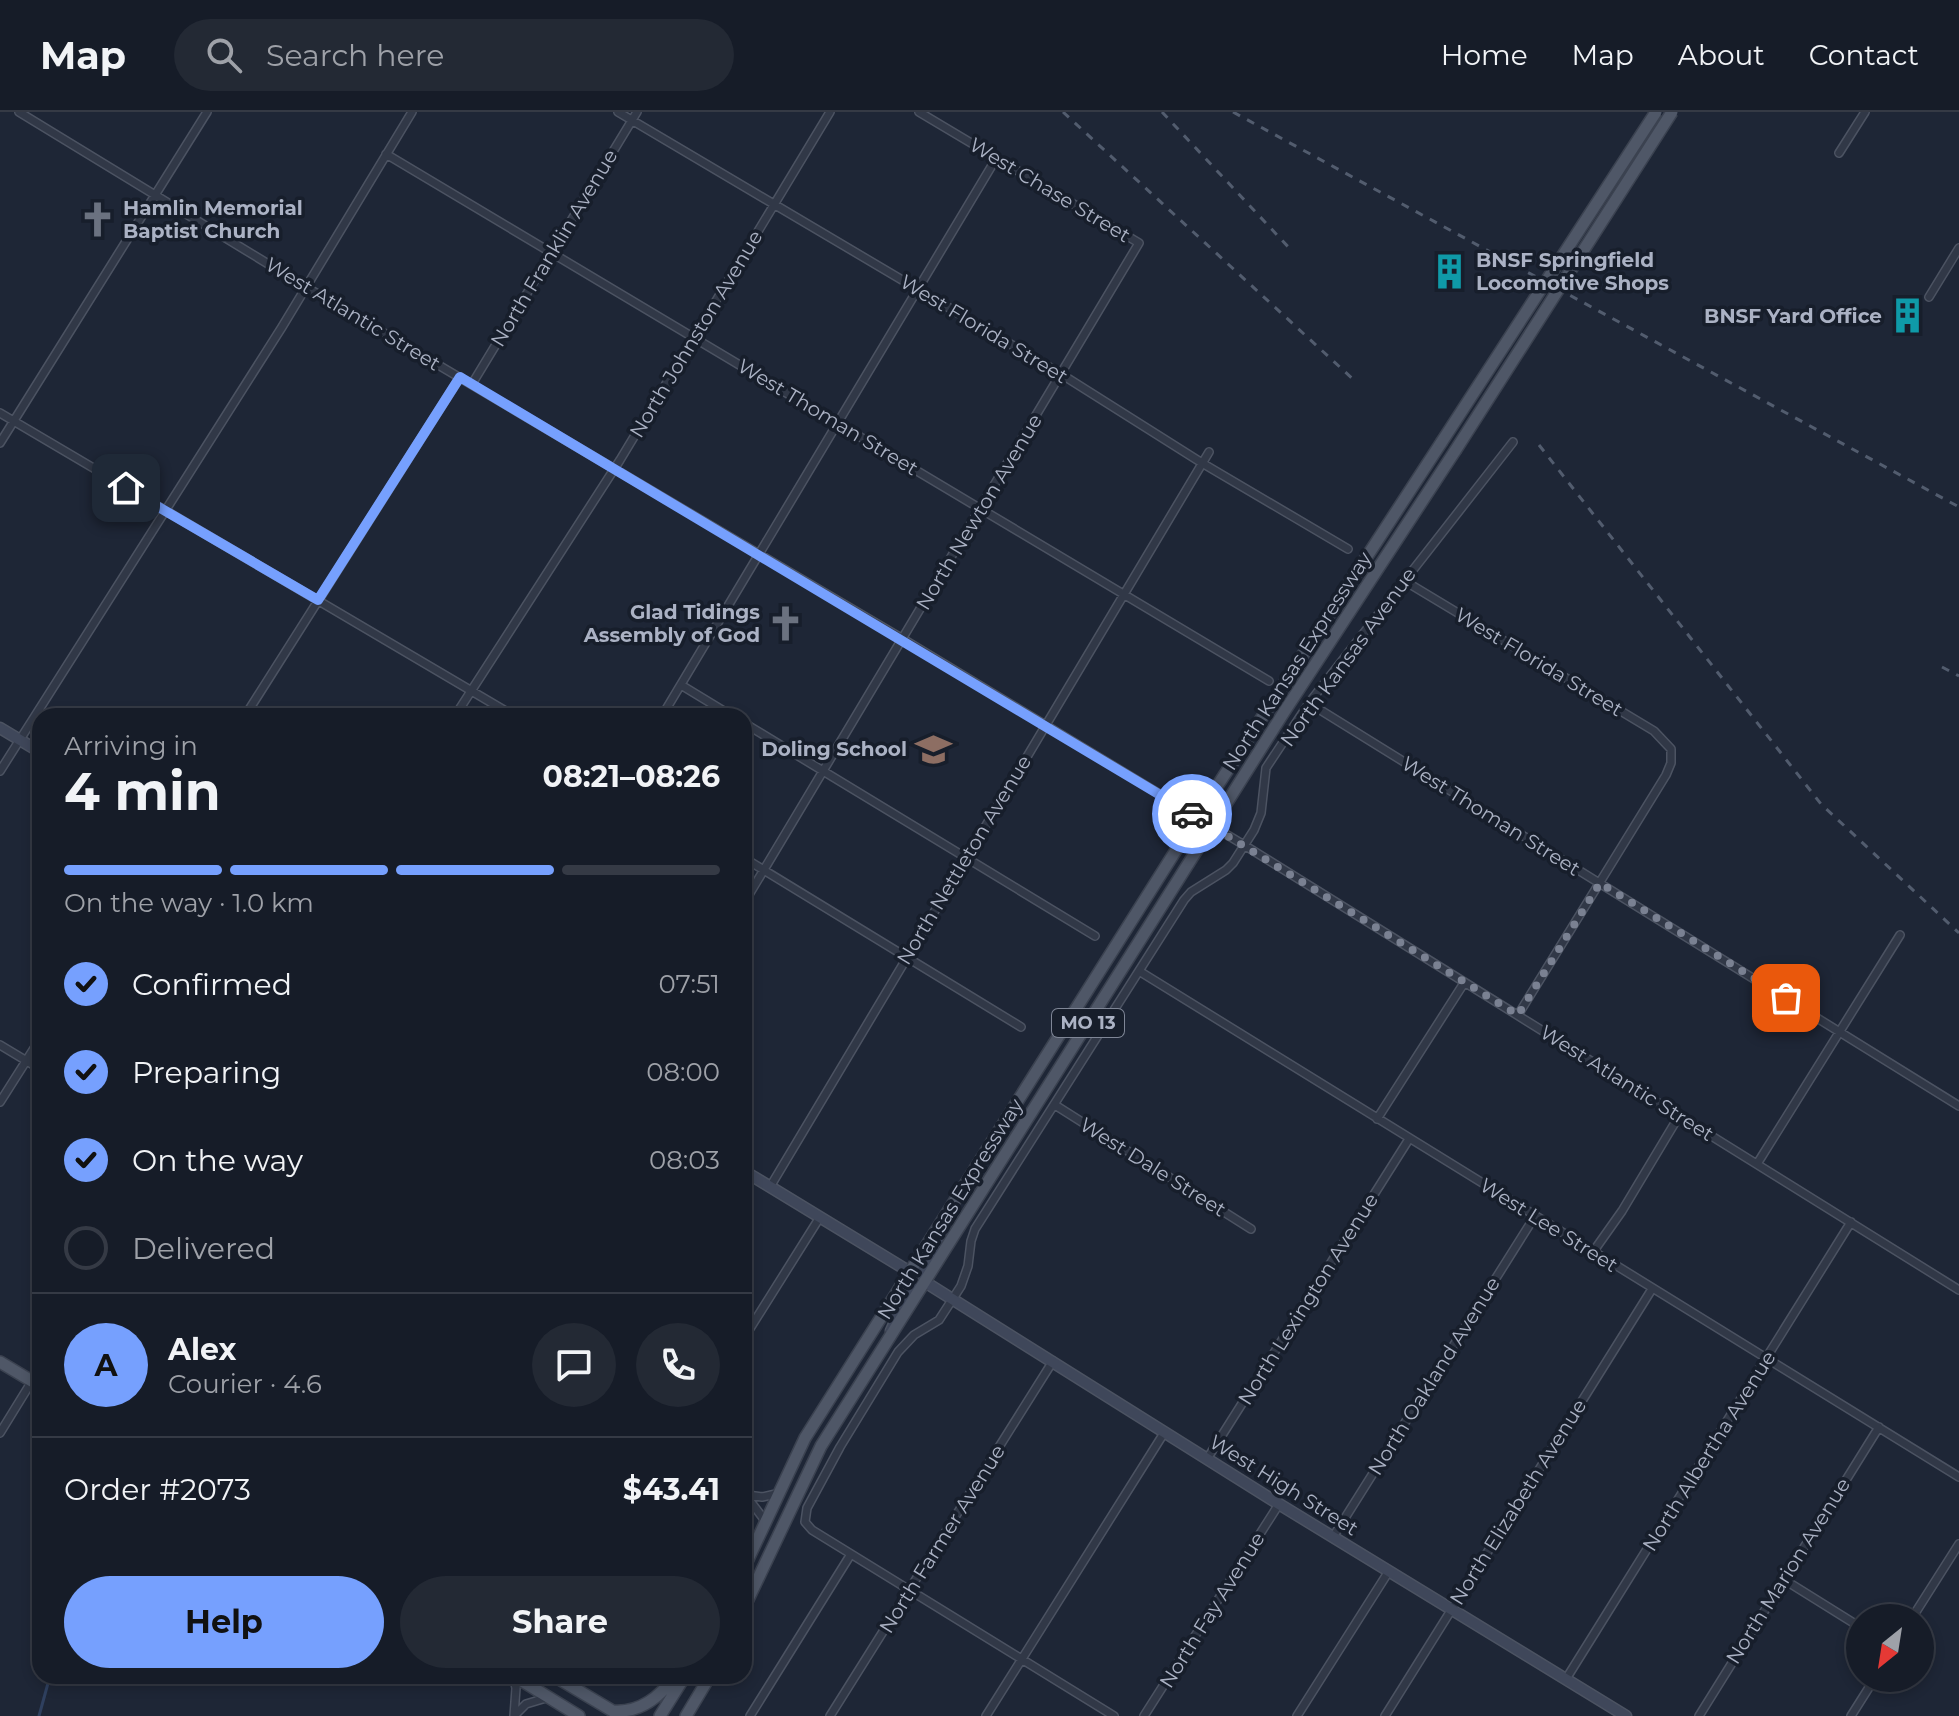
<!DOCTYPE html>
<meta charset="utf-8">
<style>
:root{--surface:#161c28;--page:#232934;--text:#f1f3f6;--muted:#9ea1a8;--line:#353a45;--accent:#76a0fe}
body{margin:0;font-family:Montserrat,sans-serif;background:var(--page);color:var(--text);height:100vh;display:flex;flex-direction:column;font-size:30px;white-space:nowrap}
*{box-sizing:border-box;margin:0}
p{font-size:26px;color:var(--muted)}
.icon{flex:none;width:44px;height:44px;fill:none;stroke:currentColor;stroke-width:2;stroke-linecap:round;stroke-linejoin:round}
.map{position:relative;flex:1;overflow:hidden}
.sheet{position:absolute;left:32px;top:596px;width:720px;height:976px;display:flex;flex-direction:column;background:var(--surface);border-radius:24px;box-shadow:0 4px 12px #0003,0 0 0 2px var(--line)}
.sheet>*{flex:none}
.needle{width:52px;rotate:210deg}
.controls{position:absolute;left:1846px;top:1492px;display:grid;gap:16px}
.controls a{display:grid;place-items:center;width:88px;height:88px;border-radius:50%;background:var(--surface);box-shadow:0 4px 12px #0003,0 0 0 2px var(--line);font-size:40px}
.pin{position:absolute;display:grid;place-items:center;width:68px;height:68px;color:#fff;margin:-34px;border-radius:16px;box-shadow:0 4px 12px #0006}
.courier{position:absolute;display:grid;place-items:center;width:80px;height:80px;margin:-40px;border:6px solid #76a0fe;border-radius:50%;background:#fff;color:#222;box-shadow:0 2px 10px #0007}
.overview em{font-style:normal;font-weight:700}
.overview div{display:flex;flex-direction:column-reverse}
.overview{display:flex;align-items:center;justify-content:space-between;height:136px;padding:0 32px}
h1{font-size:52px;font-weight:700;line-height:60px}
.bar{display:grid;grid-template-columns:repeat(4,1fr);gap:12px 8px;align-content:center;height:96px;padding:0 32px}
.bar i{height:10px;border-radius:6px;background:var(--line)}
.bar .on{background:var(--accent)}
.bar p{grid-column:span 4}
.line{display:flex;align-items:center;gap:20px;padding:0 32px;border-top:2px solid var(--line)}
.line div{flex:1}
.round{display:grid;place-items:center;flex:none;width:84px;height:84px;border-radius:42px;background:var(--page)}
ol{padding:0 32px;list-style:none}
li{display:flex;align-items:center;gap:24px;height:88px}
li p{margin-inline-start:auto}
li .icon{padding:8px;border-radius:50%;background:var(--accent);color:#111;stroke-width:4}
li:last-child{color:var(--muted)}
li i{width:44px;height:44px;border:4px solid var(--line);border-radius:50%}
.action{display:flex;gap:16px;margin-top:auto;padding:16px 32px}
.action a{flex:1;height:92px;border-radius:48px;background:var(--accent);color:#111;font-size:32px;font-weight:700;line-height:92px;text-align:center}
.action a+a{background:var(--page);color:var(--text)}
header{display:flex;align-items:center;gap:48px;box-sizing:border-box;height:112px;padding:0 40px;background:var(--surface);border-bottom:2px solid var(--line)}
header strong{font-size:38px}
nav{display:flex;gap:44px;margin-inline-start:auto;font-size:28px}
.search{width:560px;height:72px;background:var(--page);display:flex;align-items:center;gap:20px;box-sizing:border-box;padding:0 28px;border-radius:44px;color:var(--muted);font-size:30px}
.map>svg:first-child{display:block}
</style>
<header>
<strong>Map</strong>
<div class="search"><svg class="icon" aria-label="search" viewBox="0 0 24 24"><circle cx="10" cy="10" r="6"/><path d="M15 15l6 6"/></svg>Search here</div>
<nav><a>Home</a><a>Map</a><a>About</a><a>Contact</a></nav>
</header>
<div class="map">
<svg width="1959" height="1604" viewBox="0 0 1959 1604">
<rect width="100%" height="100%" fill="#1e2636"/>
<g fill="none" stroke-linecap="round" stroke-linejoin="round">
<path stroke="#2f405f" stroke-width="3" d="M39,1604L50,1564"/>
<defs>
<path id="street" d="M19,0L306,175L903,527L1244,733L1959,1178
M618,0L1061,262L1202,351L1348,437
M1839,41L1865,0
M386,42L1269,569
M1929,185L1959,136
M472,272L637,0
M0,301L514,604
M0,331L207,0
M1403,468L1654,619L1671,637V651L1666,663L1518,903
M681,573L732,604
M1309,591L1959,994
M245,604L460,265
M455,604L620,348L830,0
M662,604L997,45
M744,611L1095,824
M0,659L282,215L412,0
M744,746L1021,915
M744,791L1139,131L919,0
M1139,859L1959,1365
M0,933L40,957
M0,990L40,927
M1055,993L1251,1117
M1377,1007L1464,871
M1757,1052L1900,823
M770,1075L1209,340
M1593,1140L1622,1099L1679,1004
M744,1226L820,1105
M0,1321L40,1256
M1207,1347L1409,1027
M744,1381L766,1410
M748,1383L762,1385L780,1381
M1333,1425L1535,1104
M1783,1467L1860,1515
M1912,1506L1959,1432
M513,1564L516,1576L514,1604
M1566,1567L1851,1110
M516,1602L526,1592L546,1586
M750,1604L851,1442
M830,1604L1053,1249
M986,1604L1164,1321
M1114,1604L812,1418L805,1410L807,1396L840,1335L898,1240L914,1223L939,1208L961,1174L968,1154L971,1129L975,1117L1184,788L1191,780L1226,758L1233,751L1254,718L1261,701L1266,656L1309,591L1513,330
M1144,1604L1279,1392
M1297,1604L1389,1459
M1385,1604L1652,1177
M1699,1604L1879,1315
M1851,1604L1875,1566"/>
<path id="secondary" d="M0,616L40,640
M744,1059L910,1160L911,1174L891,1219
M945,1110L923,1160L925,1170L1274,1389L1626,1604"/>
<path id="primary" d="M0,1250L40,1274
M744,1456L805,1326L1197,705L1441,331
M744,1496L821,1334L1284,600L1455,339
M514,1564L579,1604
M554,1564L621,1604
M613,1599C640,1601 660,1585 675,1564
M660,1604L685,1564
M686,1604L710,1564"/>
</defs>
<use href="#street" stroke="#4c5362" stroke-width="10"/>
<use href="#secondary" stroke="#4c5362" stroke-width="13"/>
<use href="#primary" stroke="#3b4250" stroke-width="14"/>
<use href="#street" stroke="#313847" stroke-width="7"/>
<use href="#secondary" stroke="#3f475a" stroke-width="10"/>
<use href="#primary" stroke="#4f5767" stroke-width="11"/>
<path stroke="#525c6e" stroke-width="3" stroke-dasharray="8 8" stroke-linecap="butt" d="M1063,0L1355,269
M1162,0L1293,140
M1233,0L1959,395
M1539,333L1821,692L1959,821
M1942,555L1959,564"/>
<defs>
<path id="primary-bridge" d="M1441,331L1656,0
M1455,339L1672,0"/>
</defs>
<use href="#primary-bridge" stroke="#3b4250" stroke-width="14" stroke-linecap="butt"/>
<use href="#primary-bridge" stroke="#4f5767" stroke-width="11"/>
</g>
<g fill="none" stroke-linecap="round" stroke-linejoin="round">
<path stroke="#7a8192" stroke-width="8" stroke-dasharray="0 14.4" d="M1192,702L1518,903L1600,771L1786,886"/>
<path stroke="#76a0fe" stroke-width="10" d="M126,376L318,488L460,265L1192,702"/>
</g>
<defs>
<symbol id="church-bare" viewBox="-9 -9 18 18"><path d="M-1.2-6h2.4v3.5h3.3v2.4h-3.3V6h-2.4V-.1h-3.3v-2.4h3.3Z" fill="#6b7280" stroke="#171e2b" stroke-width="2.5" paint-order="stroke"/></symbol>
<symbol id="building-bare" viewBox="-9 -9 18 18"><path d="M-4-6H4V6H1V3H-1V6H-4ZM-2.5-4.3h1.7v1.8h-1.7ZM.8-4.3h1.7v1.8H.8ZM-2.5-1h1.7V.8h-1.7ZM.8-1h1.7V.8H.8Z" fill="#0f9aa8" stroke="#171e2b" stroke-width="2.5" paint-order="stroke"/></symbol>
<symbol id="school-bare" viewBox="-9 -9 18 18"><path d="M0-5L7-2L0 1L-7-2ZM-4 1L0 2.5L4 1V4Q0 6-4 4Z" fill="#8d6e63" stroke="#171e2b" stroke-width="2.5" paint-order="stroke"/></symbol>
</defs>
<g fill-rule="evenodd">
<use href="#church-bare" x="72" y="82" width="51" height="51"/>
<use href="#building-bare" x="1424" y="134" width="51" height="51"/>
<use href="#building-bare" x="1882" y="178" width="51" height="51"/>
<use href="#church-bare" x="760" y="486" width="51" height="51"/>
<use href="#school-bare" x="908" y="612" width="51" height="51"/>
</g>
<g text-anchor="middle" stroke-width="7" stroke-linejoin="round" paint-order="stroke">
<rect fill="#171e2b" stroke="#7f8696" stroke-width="2" x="1052" y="897" width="72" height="28" rx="6"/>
<g font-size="18" font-weight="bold" fill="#abb2c4">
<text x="1088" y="917">MO 13</text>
</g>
<g font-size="20" fill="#abb2c4" stroke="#171e2b">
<text transform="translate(1050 78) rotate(31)" y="7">West Chase Street</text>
<text transform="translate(554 136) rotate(-59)" y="7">North Franklin Avenue</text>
<text transform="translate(353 202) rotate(31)" y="7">West Atlantic Street</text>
<text transform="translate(984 217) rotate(31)" y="7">West Florida Street</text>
<text transform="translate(696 222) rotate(-59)" y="7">North Johnston Avenue</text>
<text transform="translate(828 305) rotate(31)" y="7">West Thoman Street</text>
<text transform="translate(979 400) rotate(-59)" y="7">North Newton Avenue</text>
<text transform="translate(1348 545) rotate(-54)" y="7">North Kansas Avenue</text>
<text transform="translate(1297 549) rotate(-57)" y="7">North Kansas Expressway</text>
<text transform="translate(1539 550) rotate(31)" y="7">West Florida Street</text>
<text transform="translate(1491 704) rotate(32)" y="7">West Thoman Street</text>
<text transform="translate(964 748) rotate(-59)" y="7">North Nettleton Avenue</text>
<text transform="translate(1627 971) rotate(32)" y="7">West Atlantic Street</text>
<text transform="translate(1153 1055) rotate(32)" y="7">West Dale Street</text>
<text transform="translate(950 1097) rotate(-58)" y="7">North Kansas Expressway</text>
<text transform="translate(1549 1113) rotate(32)" y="7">West Lee Street</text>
<text transform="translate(1308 1187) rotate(-58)" y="7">North Lexington Avenue</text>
<text transform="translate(1434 1264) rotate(-58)" y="7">North Oakland Avenue</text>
<text transform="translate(1709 1339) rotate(-58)" y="7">North Albertha Avenue</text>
<text transform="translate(1284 1373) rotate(32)" y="7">West High Street</text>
<text transform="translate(1518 1390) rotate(-58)" y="7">North Elizabeth Avenue</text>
<text transform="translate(942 1427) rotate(-58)" y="7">North Farmer Avenue</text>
<text transform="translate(1788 1459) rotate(-58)" y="7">North Marion Avenue</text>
<text transform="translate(1212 1498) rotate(-58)" y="7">North Fay Avenue</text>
</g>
<g font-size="20" font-weight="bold" fill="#abb2c4" stroke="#171e2b" text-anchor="end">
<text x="123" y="103" text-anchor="start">Hamlin Memorial<tspan x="123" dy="23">Baptist Church</tspan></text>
<text x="1476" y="155" text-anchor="start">BNSF Springfield<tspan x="1476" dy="23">Locomotive Shops</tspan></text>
<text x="1882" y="211">BNSF Yard Office</text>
<text x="760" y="507">Glad Tidings<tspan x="760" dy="23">Assembly of God</tspan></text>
<text x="907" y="644">Doling School</text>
</g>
</g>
</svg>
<div class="controls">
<a><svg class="needle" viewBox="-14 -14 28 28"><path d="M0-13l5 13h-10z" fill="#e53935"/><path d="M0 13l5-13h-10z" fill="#9ea1a8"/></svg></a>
</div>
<div class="pin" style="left:1786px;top:886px;background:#ea580c"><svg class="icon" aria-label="bag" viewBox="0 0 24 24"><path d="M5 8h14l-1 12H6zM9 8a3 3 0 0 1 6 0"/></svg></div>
<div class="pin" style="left:126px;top:376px;background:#1f2937"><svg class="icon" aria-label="home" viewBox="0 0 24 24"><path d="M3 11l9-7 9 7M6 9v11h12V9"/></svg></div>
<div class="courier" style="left:1192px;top:702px"><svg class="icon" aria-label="car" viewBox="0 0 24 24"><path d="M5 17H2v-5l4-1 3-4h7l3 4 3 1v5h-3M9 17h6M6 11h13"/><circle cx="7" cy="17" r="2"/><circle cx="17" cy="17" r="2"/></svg></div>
<section class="sheet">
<div class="overview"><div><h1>4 min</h1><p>Arriving in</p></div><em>08:21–08:26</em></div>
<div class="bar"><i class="on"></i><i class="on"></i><i class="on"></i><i></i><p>On the way · 1.0 km</p></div>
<ol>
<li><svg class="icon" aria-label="check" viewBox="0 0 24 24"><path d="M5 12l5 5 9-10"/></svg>Confirmed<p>07:51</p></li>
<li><svg class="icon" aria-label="check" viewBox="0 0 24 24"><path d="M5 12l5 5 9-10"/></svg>Preparing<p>08:00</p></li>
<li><svg class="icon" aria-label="check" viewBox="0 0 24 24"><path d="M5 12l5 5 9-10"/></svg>On the way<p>08:03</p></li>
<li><i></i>Delivered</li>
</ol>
<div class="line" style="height:144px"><b class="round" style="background:var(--accent);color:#111">A</b><div><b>Alex</b><p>Courier · 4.6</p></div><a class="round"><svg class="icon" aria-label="chat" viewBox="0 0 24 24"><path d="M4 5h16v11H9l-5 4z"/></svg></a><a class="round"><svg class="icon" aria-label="phone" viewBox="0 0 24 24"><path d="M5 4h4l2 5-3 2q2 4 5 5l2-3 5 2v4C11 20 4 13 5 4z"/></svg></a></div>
<div class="line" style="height:104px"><div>Order #2073</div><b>$43.41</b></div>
<div class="action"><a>Help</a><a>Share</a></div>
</section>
</div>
